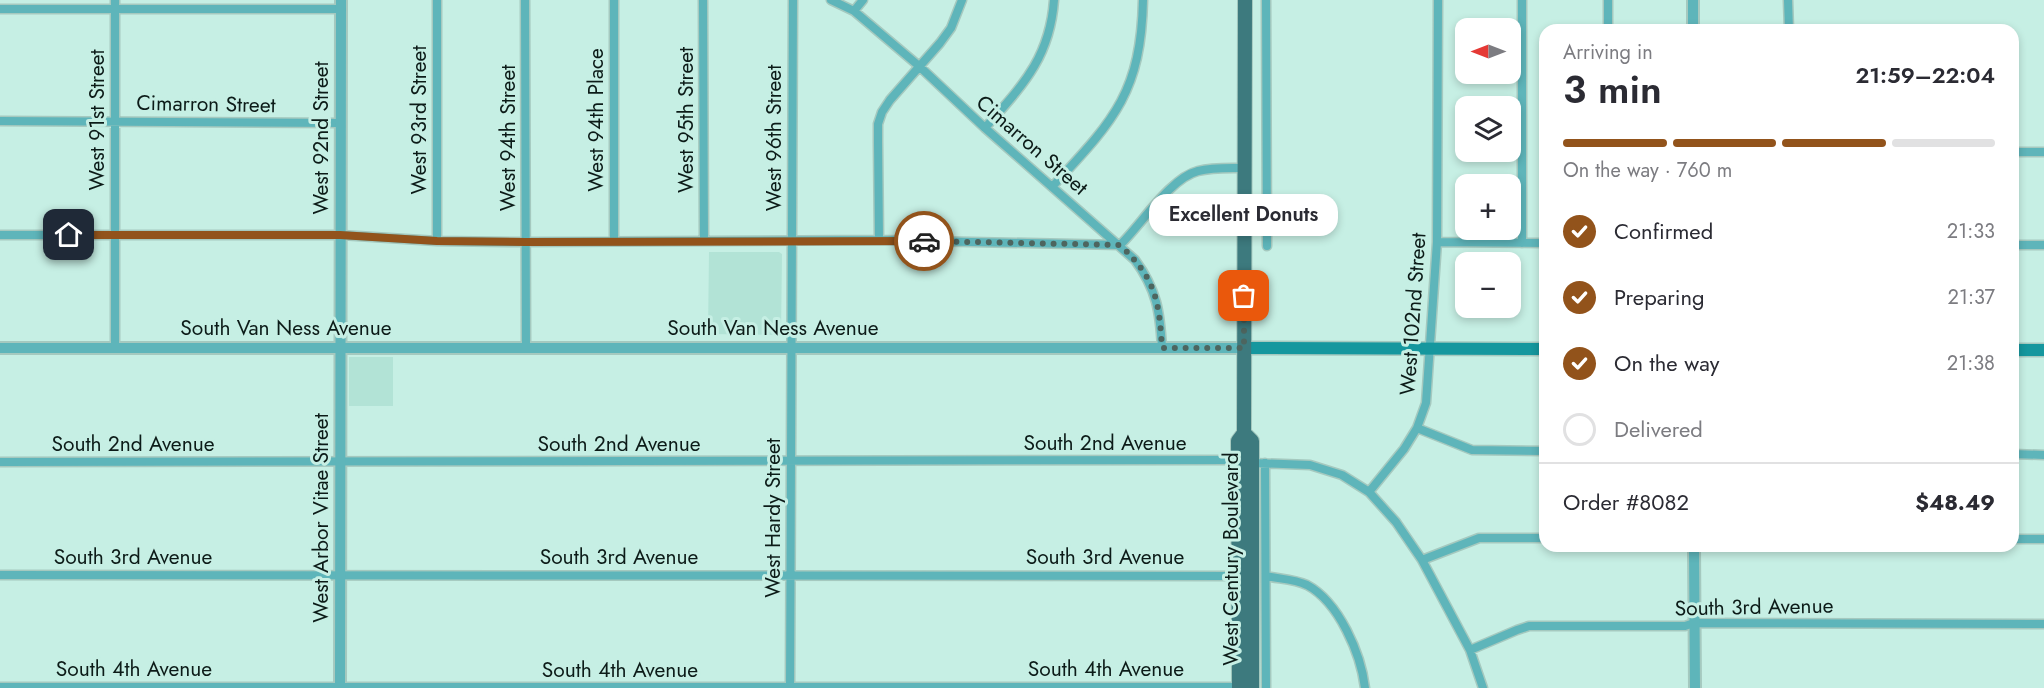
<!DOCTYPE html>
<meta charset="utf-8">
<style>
:root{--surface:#fff;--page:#f7f7f7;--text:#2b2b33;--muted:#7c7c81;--line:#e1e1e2;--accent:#92531b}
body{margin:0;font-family:Jost,sans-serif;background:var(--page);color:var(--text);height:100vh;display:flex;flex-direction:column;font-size:22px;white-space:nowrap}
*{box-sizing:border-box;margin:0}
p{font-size:20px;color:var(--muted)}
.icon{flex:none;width:33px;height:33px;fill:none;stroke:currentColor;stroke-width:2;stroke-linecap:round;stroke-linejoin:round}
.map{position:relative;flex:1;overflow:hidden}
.sheet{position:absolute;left:1539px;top:24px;width:480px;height:528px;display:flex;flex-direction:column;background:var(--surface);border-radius:18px;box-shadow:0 3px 9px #0003}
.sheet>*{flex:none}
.needle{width:39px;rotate:270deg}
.fabs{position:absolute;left:1455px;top:18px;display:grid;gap:12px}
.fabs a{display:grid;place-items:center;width:66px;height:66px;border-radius:12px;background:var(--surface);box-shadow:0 3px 9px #0003;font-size:30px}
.pin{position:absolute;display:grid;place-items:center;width:51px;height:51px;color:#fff;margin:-26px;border-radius:12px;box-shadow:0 3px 9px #0006}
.courier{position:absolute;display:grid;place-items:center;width:60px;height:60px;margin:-30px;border:4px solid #92531b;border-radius:50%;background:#fff;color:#222;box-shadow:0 2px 8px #0007}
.bubble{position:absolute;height:42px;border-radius:18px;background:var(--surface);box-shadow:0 3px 9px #0003;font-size:20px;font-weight:600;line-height:42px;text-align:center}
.summary em{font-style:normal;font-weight:600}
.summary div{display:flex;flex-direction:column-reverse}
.summary{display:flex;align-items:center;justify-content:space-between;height:102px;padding:0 24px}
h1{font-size:39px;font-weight:600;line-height:45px}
.bar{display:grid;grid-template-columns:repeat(4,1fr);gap:9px 6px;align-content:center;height:72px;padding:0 24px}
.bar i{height:8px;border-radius:4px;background:var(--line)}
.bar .active{background:var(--accent)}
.bar p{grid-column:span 4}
.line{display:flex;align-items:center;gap:15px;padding:0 24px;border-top:2px solid var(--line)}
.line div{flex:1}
ol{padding:0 24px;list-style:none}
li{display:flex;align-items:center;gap:18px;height:66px}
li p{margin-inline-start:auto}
li .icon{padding:6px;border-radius:50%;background:var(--accent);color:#fff;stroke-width:4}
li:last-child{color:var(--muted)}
li i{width:33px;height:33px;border:3px solid var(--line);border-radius:50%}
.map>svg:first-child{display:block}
</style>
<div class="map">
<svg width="2044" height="688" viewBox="0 0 2044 688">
<rect width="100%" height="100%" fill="#c6efe4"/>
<path fill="#b2e3d6" d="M709,252H779L782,254L781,335L708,334Z
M349,357H393V406H349Z"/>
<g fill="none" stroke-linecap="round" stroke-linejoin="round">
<defs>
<path id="minor" d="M525,0L526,348
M614,0V240
M703,0L704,241
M831,0L854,11L919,66L985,128L1135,260C1157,290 1160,312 1162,348
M1266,0L1267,246
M1788,0L1789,30
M0,9H342
M854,11L863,0
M1608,30V0
M0,121L340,123
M985,128C1022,86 1050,58 1054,0
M2013,152H2044
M1052,187C1113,121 1141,94 1143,0
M0,235H341L437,241L515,242L879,240L1120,245C1141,225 1170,178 1198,171C1213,167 1230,168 1245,168
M879,240L878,142V124L882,112L890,100L940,43L951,28L962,0
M437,241V0
M1437,242L1545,243
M1522,243V0
M2013,245H2044
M115,348V0
M1417,428L1472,450L1545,451
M2013,454L2044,455
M0,462L1238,460
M1252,463L1310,465L1342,475L1369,492L1396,522L1422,560L1470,650L1483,688
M1265,463L1266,688
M1369,492L1404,449L1417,428L1426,403L1437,242L1438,0
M2013,539H2044
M1422,560L1479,538H1545
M0,575L1239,576
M1266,576C1279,579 1294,579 1307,585C1339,602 1361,654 1365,688
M1470,650L1517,630L1529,626H1685L1694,623L2044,624
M0,687H1239
M790,688L793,0"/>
<path id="tertiary" d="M1693,0V30
M0,348H1244
M1694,546L1695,688
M340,688L341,0"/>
<path id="secondary" d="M1244,348L1545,349
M2013,350H2044"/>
<path id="primary" d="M1244,433L1252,441V688
M1239,688L1238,441L1244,433L1245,0"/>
</defs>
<use href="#minor" stroke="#a5c9bf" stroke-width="11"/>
<use href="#tertiary" stroke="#a5c9bf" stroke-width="14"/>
<use href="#secondary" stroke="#a5c9bf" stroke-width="15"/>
<use href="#primary" stroke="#a5c9bf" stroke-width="16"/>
<use href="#minor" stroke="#5eb5ba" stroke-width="8"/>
<use href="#tertiary" stroke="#5eb5ba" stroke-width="10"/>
<use href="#secondary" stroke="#15979e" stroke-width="12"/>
<use href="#primary" stroke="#3d7a7e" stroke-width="14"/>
</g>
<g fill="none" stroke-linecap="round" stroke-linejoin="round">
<path stroke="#4d655f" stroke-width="6" stroke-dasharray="0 10.8" d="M924,241L1120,245C1156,279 1159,300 1162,348H1244V296"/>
<path stroke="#92531b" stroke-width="8" d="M69,235H340L437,241L526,242L924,241"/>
</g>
<g text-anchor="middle" stroke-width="6" stroke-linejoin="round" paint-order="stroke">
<g font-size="21" fill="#0c1b18" stroke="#c6efe4">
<text transform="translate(206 104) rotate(1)" y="7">Cimarron Street</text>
<text transform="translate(97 120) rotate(-90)" y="7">West 91st Street</text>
<text transform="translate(419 120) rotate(-90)" y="7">West 93rd Street</text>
<text transform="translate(596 120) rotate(-90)" y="7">West 94th Place</text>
<text transform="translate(686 120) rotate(-90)" y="7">West 95th Street</text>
<text transform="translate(321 138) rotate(-90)" y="7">West 92nd Street</text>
<text transform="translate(508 138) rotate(-90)" y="7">West 94th Street</text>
<text transform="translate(774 138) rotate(-90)" y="7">West 96th Street</text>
<text transform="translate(1032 145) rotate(41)" y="7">Cimarron Street</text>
<text transform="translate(1413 314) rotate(-86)" y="7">West 102nd Street</text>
<text x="286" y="335">South Van Ness Avenue</text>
<text x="773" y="335">South Van Ness Avenue</text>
<text x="1105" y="450">South 2nd Avenue</text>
<text x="133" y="451">South 2nd Avenue</text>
<text x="619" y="451">South 2nd Avenue</text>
<text transform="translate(321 518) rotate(-90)" y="7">West Arbor Vitae Street</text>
<text transform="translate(773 518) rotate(-90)" y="7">West Hardy Street</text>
<text x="133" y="564">South 3rd Avenue</text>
<text x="619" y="564">South 3rd Avenue</text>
<text x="1105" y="564">South 3rd Avenue</text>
<text transform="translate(1231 559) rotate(-90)" y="7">West Century Boulevard</text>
<text transform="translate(1754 607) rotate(-1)" y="7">South 3rd Avenue</text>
<text x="134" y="676">South 4th Avenue</text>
<text x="1106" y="676">South 4th Avenue</text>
<text x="620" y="677">South 4th Avenue</text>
</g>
</g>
</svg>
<div class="fabs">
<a><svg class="needle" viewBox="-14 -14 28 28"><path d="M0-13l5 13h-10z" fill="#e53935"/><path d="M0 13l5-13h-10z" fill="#7c7c81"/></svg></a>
<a><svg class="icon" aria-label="layers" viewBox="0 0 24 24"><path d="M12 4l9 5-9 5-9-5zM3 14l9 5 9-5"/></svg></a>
<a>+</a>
<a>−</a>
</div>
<div class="pin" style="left:1244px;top:296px;background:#ea580c"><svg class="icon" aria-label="bag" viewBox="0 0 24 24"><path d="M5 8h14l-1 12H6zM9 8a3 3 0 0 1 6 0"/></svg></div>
<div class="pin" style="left:69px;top:235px;background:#1f2937"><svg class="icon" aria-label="home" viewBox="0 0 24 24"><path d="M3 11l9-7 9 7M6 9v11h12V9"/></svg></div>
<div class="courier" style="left:924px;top:241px"><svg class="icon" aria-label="car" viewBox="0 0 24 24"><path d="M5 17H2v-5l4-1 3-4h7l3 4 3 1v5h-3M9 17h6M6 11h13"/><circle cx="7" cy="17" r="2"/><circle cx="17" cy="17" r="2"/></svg></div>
<div class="bubble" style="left:1149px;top:194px;width:189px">Excellent Donuts</div>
<section class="sheet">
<div class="summary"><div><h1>3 min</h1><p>Arriving in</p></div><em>21:59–22:04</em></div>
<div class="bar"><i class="active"></i><i class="active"></i><i class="active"></i><i></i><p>On the way · 760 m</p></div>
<ol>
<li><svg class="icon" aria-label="check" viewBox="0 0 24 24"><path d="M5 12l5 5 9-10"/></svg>Confirmed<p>21:33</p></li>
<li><svg class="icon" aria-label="check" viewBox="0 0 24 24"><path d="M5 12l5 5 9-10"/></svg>Preparing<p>21:37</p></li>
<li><svg class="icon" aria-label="check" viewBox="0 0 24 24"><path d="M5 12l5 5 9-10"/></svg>On the way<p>21:38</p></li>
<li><i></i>Delivered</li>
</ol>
<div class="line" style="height:78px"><div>Order #8082</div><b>$48.49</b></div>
</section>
</div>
